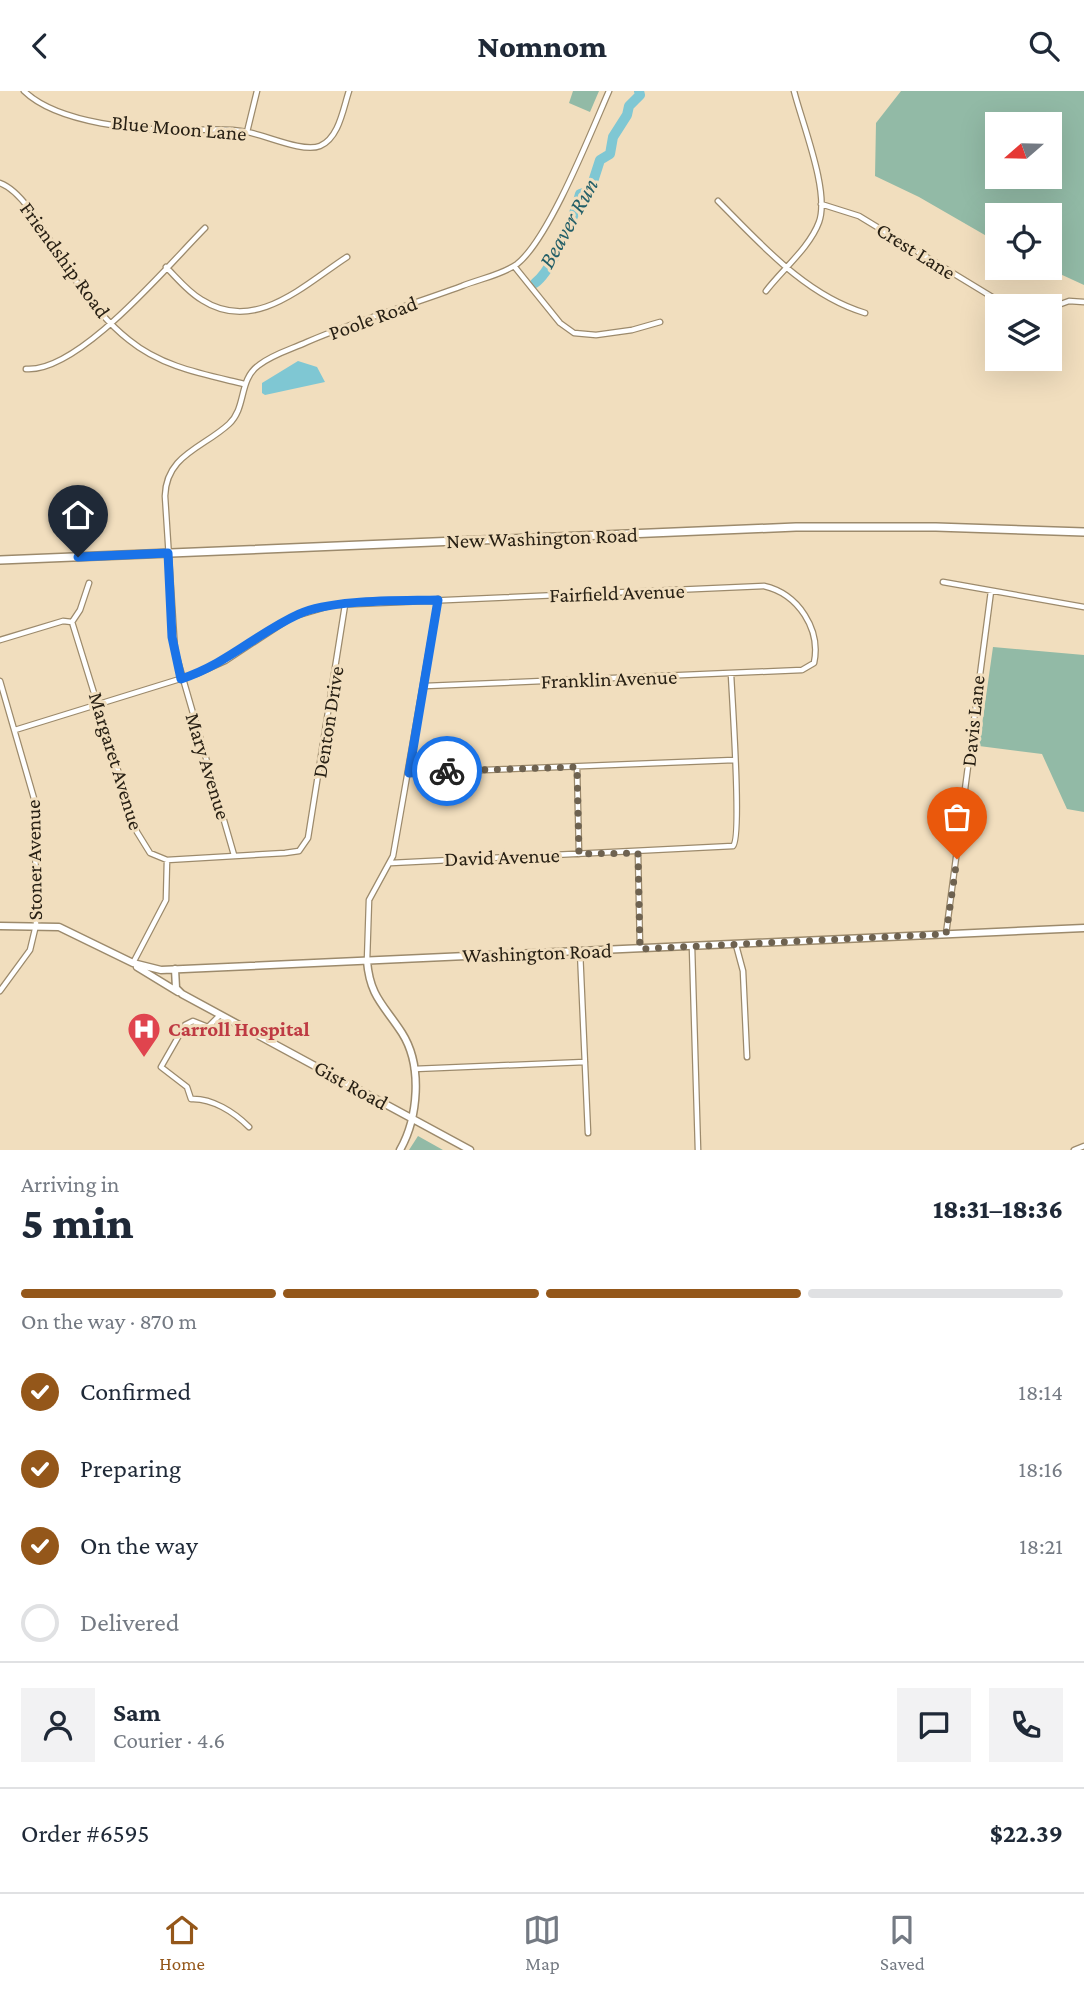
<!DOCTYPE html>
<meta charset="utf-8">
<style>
:root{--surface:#fff;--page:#f2f2f3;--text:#1f2937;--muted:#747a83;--line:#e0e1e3;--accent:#94571a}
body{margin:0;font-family:"Crimson Pro",serif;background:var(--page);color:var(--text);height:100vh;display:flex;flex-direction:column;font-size:26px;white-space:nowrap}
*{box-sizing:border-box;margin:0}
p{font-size:23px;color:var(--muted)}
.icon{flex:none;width:38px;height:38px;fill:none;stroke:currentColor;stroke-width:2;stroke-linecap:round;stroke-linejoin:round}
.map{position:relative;height:1059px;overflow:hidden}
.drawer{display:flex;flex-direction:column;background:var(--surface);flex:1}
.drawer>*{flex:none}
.needle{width:46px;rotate:250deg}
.buttons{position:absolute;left:985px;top:21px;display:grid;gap:14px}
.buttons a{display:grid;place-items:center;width:77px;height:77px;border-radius:0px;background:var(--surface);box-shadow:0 7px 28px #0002;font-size:35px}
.pin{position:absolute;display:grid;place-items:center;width:60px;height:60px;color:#fff;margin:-72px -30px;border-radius:50% 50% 50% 0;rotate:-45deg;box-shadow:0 0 7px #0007}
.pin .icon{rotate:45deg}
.courier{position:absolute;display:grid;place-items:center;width:70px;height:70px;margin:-35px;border:5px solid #1a73e8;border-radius:50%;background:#fff;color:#222;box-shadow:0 2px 9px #0007}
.overview em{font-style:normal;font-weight:800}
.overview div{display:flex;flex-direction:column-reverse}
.overview{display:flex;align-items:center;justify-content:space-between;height:119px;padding:0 21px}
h1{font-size:46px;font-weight:800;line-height:52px}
.bar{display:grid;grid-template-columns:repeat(4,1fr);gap:10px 7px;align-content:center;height:84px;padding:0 21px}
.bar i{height:9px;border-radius:5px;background:var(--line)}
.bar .on{background:var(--accent)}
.bar p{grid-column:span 4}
.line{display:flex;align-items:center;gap:18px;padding:0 21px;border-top:2px solid var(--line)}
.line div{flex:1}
.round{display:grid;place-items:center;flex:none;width:74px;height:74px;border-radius:0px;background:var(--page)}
ol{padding:0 21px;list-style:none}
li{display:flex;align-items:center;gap:21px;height:77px}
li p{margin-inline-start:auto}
li .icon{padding:7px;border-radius:50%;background:var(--accent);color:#fff;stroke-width:4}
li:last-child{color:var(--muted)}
li i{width:38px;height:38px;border:4px solid var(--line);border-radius:50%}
header{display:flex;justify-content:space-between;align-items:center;height:91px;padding:0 21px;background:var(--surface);font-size:32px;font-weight:800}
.tab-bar{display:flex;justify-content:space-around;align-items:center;height:98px;border-top:2px solid var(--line);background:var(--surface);font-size:19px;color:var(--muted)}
.tab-bar a{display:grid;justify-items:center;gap:4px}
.tab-bar .on{color:var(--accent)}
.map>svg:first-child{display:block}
</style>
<header><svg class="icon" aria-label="back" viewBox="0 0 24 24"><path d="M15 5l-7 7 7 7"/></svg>Nomnom<svg class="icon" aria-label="search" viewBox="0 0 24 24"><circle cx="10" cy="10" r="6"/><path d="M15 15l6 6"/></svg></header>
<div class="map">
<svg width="1084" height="1059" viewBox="0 0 1084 1059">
<rect width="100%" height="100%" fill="#f1debe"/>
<path fill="#92baa6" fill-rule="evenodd" d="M573,0H599L590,21L569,12Z
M901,0H1084V194L1047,177H1050V124H998L997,151L919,106L875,85L876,32ZM1050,33V86H998V33Z
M993,556L1084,564V721L1067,718L1042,663L979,655Z
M418,1045L443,1059H409Z"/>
<path fill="#7fc7d3" d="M298,270L317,276L325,291L265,304L262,302V292Z"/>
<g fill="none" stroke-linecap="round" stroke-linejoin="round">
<path stroke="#7fc7d3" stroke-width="10" d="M535,192C552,180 575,124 580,103L590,100L600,69L610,63L613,46L627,24L629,15L640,4L639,0"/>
<defs>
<path id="street" d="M24,0C58,33 141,40 188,39C208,39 227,37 247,41C265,44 303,62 320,55C339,47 343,18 349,0
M247,41L257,0
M0,92C28,102 54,160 72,184C88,208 106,231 129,249C162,276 203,283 244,293
M718,110C761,153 805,204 865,222
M821,113L859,125L1007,215
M514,175L560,232L574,242L596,244L632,239L660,231
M166,176C177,187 188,201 202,209C255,243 304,194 347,166
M766,200C782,179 810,156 819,131C830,101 802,32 794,0
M1050,217L1069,210L1084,211
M997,264L998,263
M26,278C79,282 168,174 205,137
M943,491L1084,516
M72,531L137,741L150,762L167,769L285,762L299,760L308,747L345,514
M72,531L80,519L89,492
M0,549L63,530L72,531
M0,590L35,711L36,834L30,859L0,900
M15,639L196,583L225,570L292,526L333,514L764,495C799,503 821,539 814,572L802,579L425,595
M577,676L579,763
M409,682L734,669
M638,762L640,857
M234,764L175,560L165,405C166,364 203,357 229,333C247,316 238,289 259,274C273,263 292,258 307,251C358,229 411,214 462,195C479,188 502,184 517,173C549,148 591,41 609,0
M391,772L733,755C742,747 732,606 731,583
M946,843L991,500
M736,854L743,880L747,966
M692,856L698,1059
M580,860L588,1042
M367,870L369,809L393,765L438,508
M133,872L166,809L167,769
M220,924L208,936L193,930L185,934L161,976L187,996L191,1008C212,1007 234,1021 249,1036
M414,978L585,971
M1074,1059L1084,1055"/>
<path id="secondary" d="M0,835L59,836L133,872L161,879L1084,837
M367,870C370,906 384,914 402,942C423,975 418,1027 400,1059
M137,876L178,901
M175,878L176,897L182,903L470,1059"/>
<path id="primary" d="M0,469L796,436H936L1084,441"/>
</defs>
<use href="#street" stroke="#9c8a6c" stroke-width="7"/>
<use href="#secondary" stroke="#9c8a6c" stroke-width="9"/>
<use href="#primary" stroke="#9c8a6c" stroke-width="10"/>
<use href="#street" stroke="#fff" stroke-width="4.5"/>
<use href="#secondary" stroke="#fff" stroke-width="6"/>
<use href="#primary" stroke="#fff" stroke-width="7"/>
</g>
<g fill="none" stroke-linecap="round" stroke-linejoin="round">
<path stroke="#6e6250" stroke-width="7" stroke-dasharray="0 12.6" d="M447,680L577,676L579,763L638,762L640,858L946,843L957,768"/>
<path stroke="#1a73e8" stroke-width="9" d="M78,466L168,462L172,546L181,588C227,573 257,542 299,523C332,508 400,510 438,509L409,682L447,680"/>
</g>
<defs>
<symbol id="hospital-pin" viewBox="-11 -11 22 30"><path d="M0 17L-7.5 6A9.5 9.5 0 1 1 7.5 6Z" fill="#e0444e" stroke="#f1debe"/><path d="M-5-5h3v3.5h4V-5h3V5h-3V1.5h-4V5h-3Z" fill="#fff"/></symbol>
</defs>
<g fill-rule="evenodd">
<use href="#hospital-pin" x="125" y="919" width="38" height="52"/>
</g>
<g text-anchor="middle" stroke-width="6" stroke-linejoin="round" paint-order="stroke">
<g font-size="21" fill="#282014" stroke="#f1debe">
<text transform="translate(179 37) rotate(5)" y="7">Blue Moon Lane</text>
<text transform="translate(916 160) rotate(32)" y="7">Crest Lane</text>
<text transform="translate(65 169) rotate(54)" y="7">Friendship Road</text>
<text transform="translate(373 227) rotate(-20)" y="7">Poole Road</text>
<text transform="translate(542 447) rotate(-2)" y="7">New Washington Road</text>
<text transform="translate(617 502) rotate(-2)" y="7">Fairfield Avenue</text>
<text transform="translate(609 588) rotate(-2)" y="7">Franklin Avenue</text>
<text transform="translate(973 630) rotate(-84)" y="7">Davis Lane</text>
<text transform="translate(328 631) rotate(-81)" y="7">Denton Drive</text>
<text transform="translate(116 670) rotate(73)" y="7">Margaret Avenue</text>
<text transform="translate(208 675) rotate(73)" y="7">Mary Avenue</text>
<text transform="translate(502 766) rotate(-2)" y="7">David Avenue</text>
<text transform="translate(34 769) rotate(-91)" y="7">Stoner Avenue</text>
<text transform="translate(537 862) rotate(-2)" y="7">Washington Road</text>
<text transform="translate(351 994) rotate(29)" y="7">Gist Road</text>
</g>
<g font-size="21" font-weight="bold" fill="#be3a42" stroke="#f1debe" text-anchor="start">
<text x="168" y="945">Carroll Hospital</text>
</g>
<g font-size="23" font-style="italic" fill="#225e67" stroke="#f1debe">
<text transform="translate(568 132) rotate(-61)" y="8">Beaver Run</text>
</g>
</g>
</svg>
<div class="buttons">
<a><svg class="needle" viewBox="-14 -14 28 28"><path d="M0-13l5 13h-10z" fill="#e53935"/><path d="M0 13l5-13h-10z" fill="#747a83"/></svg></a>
<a><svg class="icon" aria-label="locate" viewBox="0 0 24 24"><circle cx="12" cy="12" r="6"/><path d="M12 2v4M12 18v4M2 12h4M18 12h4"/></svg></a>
<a><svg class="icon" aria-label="layers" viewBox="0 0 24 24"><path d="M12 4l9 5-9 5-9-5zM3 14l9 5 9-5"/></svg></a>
</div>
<div class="pin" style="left:957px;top:768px;background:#ea580c"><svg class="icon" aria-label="bag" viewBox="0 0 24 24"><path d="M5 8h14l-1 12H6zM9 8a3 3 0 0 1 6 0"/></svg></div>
<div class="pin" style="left:78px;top:466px;background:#1f2937"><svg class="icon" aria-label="home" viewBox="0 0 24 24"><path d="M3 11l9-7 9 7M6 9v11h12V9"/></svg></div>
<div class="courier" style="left:447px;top:680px"><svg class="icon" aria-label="bike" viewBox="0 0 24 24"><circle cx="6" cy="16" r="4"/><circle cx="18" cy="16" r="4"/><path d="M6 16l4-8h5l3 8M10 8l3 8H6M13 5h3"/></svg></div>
</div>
<section class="drawer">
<div class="overview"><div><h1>5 min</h1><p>Arriving in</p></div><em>18:31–18:36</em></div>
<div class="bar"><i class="on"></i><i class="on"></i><i class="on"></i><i></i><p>On the way · 870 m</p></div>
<ol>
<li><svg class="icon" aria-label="check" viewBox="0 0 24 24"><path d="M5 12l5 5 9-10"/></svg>Confirmed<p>18:14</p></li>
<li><svg class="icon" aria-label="check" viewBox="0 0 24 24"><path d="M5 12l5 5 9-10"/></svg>Preparing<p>18:16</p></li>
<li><svg class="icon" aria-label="check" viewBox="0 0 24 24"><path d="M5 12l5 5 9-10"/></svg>On the way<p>18:21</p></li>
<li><i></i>Delivered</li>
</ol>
<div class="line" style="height:126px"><a class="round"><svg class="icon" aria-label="person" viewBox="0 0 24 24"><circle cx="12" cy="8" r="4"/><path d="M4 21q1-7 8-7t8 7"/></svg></a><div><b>Sam</b><p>Courier · 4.6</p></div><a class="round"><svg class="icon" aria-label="chat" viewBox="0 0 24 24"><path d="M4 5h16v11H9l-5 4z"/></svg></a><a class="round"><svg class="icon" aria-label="phone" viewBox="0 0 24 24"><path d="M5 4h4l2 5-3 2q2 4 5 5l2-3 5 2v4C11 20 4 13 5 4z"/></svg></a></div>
<div class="line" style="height:91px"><div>Order #6595</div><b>$22.39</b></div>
</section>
<nav class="tab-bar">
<a class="on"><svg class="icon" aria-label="home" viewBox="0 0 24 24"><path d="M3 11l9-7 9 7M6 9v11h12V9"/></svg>Home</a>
<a><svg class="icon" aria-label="map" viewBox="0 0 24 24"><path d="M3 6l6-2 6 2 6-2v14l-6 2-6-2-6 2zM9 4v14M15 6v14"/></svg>Map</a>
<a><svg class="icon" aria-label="saved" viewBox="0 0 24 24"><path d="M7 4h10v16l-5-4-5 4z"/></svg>Saved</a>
</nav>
